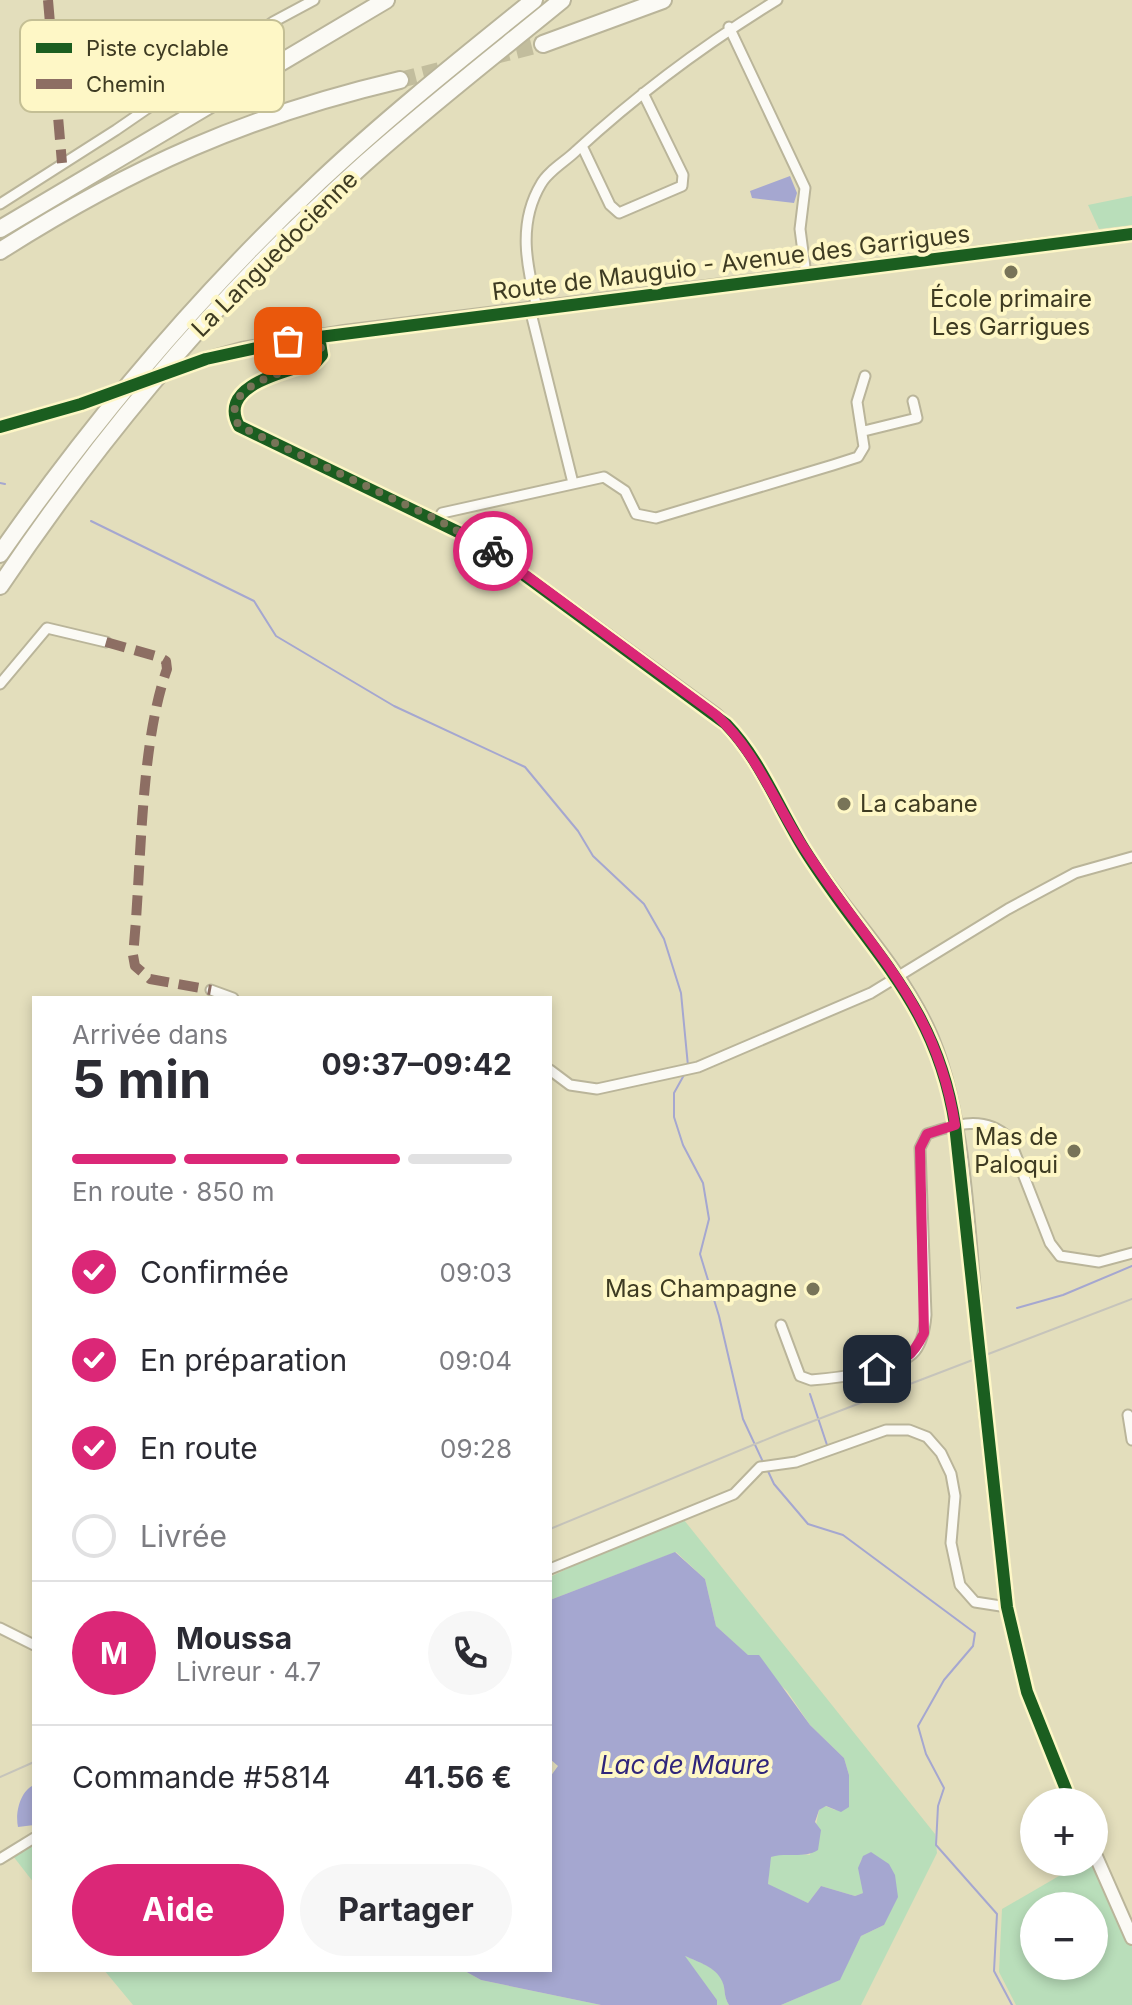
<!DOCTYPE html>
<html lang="fr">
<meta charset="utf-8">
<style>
:root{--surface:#fff;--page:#f7f7f7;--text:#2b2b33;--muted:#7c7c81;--line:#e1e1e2;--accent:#db2777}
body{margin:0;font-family:Inter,sans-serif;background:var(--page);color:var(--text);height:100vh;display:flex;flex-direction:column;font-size:30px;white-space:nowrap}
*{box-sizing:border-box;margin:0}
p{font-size:26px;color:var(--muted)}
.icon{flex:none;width:44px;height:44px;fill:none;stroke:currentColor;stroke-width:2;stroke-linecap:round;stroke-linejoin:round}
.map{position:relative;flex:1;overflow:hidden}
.details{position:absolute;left:32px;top:996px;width:520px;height:976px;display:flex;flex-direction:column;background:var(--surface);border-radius:0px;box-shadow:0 4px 12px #0003}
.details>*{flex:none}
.tools{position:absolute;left:1020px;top:1788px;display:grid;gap:16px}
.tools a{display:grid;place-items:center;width:88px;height:88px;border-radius:50%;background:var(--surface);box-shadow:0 4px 12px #0003;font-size:40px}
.pin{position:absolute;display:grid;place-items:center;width:68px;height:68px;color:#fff;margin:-34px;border-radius:16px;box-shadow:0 4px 12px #0006}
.courier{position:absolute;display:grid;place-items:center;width:80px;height:80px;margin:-40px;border:6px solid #db2777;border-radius:50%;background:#fff;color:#222;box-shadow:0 2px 10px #0007}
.head em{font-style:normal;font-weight:700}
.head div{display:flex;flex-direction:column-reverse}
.head{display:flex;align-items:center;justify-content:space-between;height:136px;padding:0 40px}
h1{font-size:52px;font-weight:700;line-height:60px}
.bar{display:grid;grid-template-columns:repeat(4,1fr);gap:12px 8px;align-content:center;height:96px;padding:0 40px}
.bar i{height:10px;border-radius:6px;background:var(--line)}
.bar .selected{background:var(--accent)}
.bar p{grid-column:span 4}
.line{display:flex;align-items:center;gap:20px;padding:0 40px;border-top:2px solid var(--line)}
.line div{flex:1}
.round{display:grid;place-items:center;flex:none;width:84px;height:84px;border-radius:42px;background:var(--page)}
ol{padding:0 40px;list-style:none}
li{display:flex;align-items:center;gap:24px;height:88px}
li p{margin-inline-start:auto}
li .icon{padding:8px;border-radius:50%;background:var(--accent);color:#fff;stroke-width:4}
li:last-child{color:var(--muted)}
li i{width:44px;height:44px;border:4px solid var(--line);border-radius:50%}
.primary-button{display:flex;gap:16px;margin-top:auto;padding:16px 40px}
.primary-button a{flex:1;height:92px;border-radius:48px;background:var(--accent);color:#fff;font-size:32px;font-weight:700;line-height:92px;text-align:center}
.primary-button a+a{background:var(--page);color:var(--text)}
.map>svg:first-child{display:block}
</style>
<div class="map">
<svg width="1132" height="2005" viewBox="0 0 1132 2005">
<rect width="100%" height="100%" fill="#e3debc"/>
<path fill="#b9deba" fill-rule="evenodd" d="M1132,196V225L1099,229L1088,205Z
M680,1515L935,1834L937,1853L861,2005H781L839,1980L861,1936L884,1925L871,1852L861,1860C857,1872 866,1882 863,1893L855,1896L821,1886L808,1903L768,1885L770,1857L785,1852L810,1855L819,1810L825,1806L835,1810L849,1807V1775L844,1758L810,1725L787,1691L716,1626L705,1579L676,1552L550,1600V1577Z
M34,1841V1883L13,1856Z
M1083,1862H1089L1121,1916L1132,1945V2005H1016L999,1972L1002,1909ZM1034,1906H1094V1966H1034Z
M683,1955C696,1961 715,1966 722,1980C726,1988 723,1996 729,2005H717V2000Z
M104,1970H463L481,1980L601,2005H133Z"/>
<path fill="#a5a7d0" d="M790,176L797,193L794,203L752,198L750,191Z
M675,1552L705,1579L716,1626L748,1655H759L810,1725L844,1758L849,1775V1807L841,1812L826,1806L819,1810L815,1822L821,1830L818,1850C804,1859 786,1852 771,1857L768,1884L808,1903L821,1886L855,1896L863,1893L858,1868L863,1856L871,1852L889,1864L895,1875L898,1897L884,1925L861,1936L840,1980L781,2005H729C723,1996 726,1989 722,1981C716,1967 698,1962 685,1956L717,2000V2005H601L481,1980L463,1970H550V1777L558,1766L550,1759V1600Z
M34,1785V1825L18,1827C15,1813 20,1791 34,1785Z"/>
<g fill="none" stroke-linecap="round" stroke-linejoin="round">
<path stroke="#a5a7d0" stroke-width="2" d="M0,483L5,484
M91,521L254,601L276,636L394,706L525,767L578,831L593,856L644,904L664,939L681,993L688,1066
M684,1075L674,1093V1117L683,1145L703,1183L709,1219L700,1254L719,1316L743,1419L764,1464
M1017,1308L1063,1295L1132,1266
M810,1394L827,1445
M767,1469L774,1484L808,1524L843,1535L975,1633L973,1646L944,1680L918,1726L926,1754L944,1788L938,1806L936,1845L997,1914L994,1971L1012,2005"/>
<path stroke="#c2bd9d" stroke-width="12" stroke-dasharray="12 6" stroke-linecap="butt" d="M81,404L206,359"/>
<path stroke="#c2bd9d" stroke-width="16" stroke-dasharray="16 8" stroke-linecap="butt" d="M400,80L543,44"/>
<defs>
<path id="street" d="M729,27L805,188L800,229L806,275
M582,146L610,205L619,213L682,186L683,175L643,93
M0,204L116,130L273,22L314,0
M537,308C527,266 517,224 541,184C548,171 566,161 576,151C639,93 705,44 777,0
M530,309L573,483
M864,431L917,418L913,401
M438,520L442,513L604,477L625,491L636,514L656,518L833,465L858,457L864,447L857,402L865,376
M0,684L47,628L106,642
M211,990L233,998
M550,1070L570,1085L597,1089L698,1067L871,993L1008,909L1075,873L1132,857
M781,1325L800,1376L811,1380C837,1378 899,1371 915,1351C923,1341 925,1327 926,1315L920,1148L927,1134C956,1124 985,1115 1009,1138L1050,1243L1060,1256L1099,1262L1132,1253
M1128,1415L1132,1440
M550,1569L734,1494L760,1467L796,1462L886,1430H909L927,1437L941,1453L951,1474L955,1496L951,1543L960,1585L975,1602L1007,1607
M0,1628L34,1645
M0,1859L34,1838"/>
<path id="secondary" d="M319,336L322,355L316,362C290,371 216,384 239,426L479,542L716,715C758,752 776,806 806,852C844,911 897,963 927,1027C967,1111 968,1244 978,1338
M206,359L242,349L344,332L1132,234
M0,427L81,404
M982,1379L1007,1607L1027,1692L1071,1802
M1094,1852L1132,1938"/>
<path id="highway" d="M543,44L663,0
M0,229L386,0
M0,251C132,167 247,116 400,80
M0,554C94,419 200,294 320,181C388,117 461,59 534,0
M0,586C104,431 226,287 365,163C429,106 496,54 562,0"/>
</defs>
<use href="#street" stroke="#bab59a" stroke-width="13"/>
<use href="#secondary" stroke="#bab59a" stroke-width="16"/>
<use href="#highway" stroke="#bab59a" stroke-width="20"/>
<use href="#street" stroke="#fbfaf5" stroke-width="9"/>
<use href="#secondary" stroke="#fbfaf5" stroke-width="12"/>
<use href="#highway" stroke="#fbfaf5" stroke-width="16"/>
<path stroke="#c6c4bb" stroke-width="2" d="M550,1529L782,1433L1132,1299
M0,1777L34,1762"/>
<defs>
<path id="secondary-bridge" d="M978,1338L982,1379"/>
</defs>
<use href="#secondary-bridge" stroke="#bab59a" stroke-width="16" stroke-linecap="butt"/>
<use href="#secondary-bridge" stroke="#fbfaf5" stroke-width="12"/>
<path stroke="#8d6e63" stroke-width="10" stroke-dasharray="20 10" stroke-linecap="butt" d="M48,0L62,163
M106,642L159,657L166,661L167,669C139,749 142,868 133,955L135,966L150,979L211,990"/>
<defs>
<path id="cycleway" d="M319,336L322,355L316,362C290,371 216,384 239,426L479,542L726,724C760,759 778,807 804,849C866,949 936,1000 955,1125L1007,1607L1027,1692L1071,1802
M0,427L81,404L206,359L288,341L1132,234"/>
</defs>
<use href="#cycleway" stroke="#fef7c6" stroke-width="17"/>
<use href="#cycleway" stroke="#1b5e20" stroke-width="12"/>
</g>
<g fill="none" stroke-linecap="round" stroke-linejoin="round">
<path stroke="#787458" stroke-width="8" stroke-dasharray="0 14.4" d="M288,341L319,336L322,355L316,362C290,371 216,384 239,426L438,520L493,551"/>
<path stroke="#db2777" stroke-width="10" d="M493,551L716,715C757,752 776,806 806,851C869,949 936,1002 955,1125L927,1134L920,1148L924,1333C912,1358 903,1362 877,1369"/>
</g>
<g fill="#787458" stroke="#fef7c6" stroke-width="3">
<circle cx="1011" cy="272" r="8"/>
<circle cx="844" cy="804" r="8"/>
<circle cx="1074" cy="1151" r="8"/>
<circle cx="813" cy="1289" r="8"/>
</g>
<g text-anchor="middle" stroke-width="8" stroke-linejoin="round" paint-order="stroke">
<g font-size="24" fill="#3e3b22" stroke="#fef7c6">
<text transform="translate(275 254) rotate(-45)" y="8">La Languedocienne</text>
<text transform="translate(731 263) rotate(-7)" y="8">Route de Mauguio - Avenue des Garrigues</text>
</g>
<g font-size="24" fill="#3e3b22" stroke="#fef7c6" text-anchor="end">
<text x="1011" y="307" text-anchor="middle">École primaire<tspan x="1011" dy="28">Les Garrigues</tspan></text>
<text x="860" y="812" text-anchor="start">La cabane</text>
<text x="1058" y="1145">Mas de<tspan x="1058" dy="28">Paloqui</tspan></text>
<text x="797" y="1297">Mas Champagne</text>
</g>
<g font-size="26" font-style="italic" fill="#2f257b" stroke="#fef7c6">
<text x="685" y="1774">Lac de Maure</text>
</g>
</g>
<rect x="20" y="20" width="264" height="92" rx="12" fill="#fef7c6" stroke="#c4bf95" stroke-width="2"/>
<rect x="36" y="43" width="36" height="10" fill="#1b5e20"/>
<rect x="36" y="79" width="36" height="10" fill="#8d6e63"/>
<g font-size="22" fill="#3e3b22">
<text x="86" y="56">Piste cyclable</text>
<text x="86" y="92">Chemin</text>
</g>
</svg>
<div class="tools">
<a>+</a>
<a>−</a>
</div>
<div class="pin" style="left:288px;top:341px;background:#ea580c"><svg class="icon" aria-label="bag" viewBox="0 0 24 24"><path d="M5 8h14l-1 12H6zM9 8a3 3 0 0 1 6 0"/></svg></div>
<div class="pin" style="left:877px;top:1369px;background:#1f2937"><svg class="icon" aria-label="home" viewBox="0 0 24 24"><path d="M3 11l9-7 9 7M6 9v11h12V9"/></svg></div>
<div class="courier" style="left:493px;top:551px"><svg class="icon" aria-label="bike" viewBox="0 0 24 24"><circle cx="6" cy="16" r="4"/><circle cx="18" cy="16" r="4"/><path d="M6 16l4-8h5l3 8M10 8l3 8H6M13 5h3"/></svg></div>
<section class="details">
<div class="head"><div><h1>5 min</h1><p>Arrivée dans</p></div><em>09:37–09:42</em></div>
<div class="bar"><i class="selected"></i><i class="selected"></i><i class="selected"></i><i></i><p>En route · 850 m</p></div>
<ol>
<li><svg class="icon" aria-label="check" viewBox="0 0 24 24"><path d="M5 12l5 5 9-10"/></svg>Confirmée<p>09:03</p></li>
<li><svg class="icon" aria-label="check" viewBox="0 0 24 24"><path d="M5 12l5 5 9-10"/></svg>En préparation<p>09:04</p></li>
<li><svg class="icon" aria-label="check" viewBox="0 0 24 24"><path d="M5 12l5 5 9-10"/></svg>En route<p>09:28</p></li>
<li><i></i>Livrée</li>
</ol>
<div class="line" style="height:144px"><b class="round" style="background:var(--accent);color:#fff">M</b><div><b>Moussa</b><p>Livreur · 4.7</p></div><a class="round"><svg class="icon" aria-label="phone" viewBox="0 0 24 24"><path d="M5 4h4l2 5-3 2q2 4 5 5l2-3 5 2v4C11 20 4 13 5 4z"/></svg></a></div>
<div class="line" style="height:104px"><div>Commande #5814</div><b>41.56 €</b></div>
<div class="primary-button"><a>Aide</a><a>Partager</a></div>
</section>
</div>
